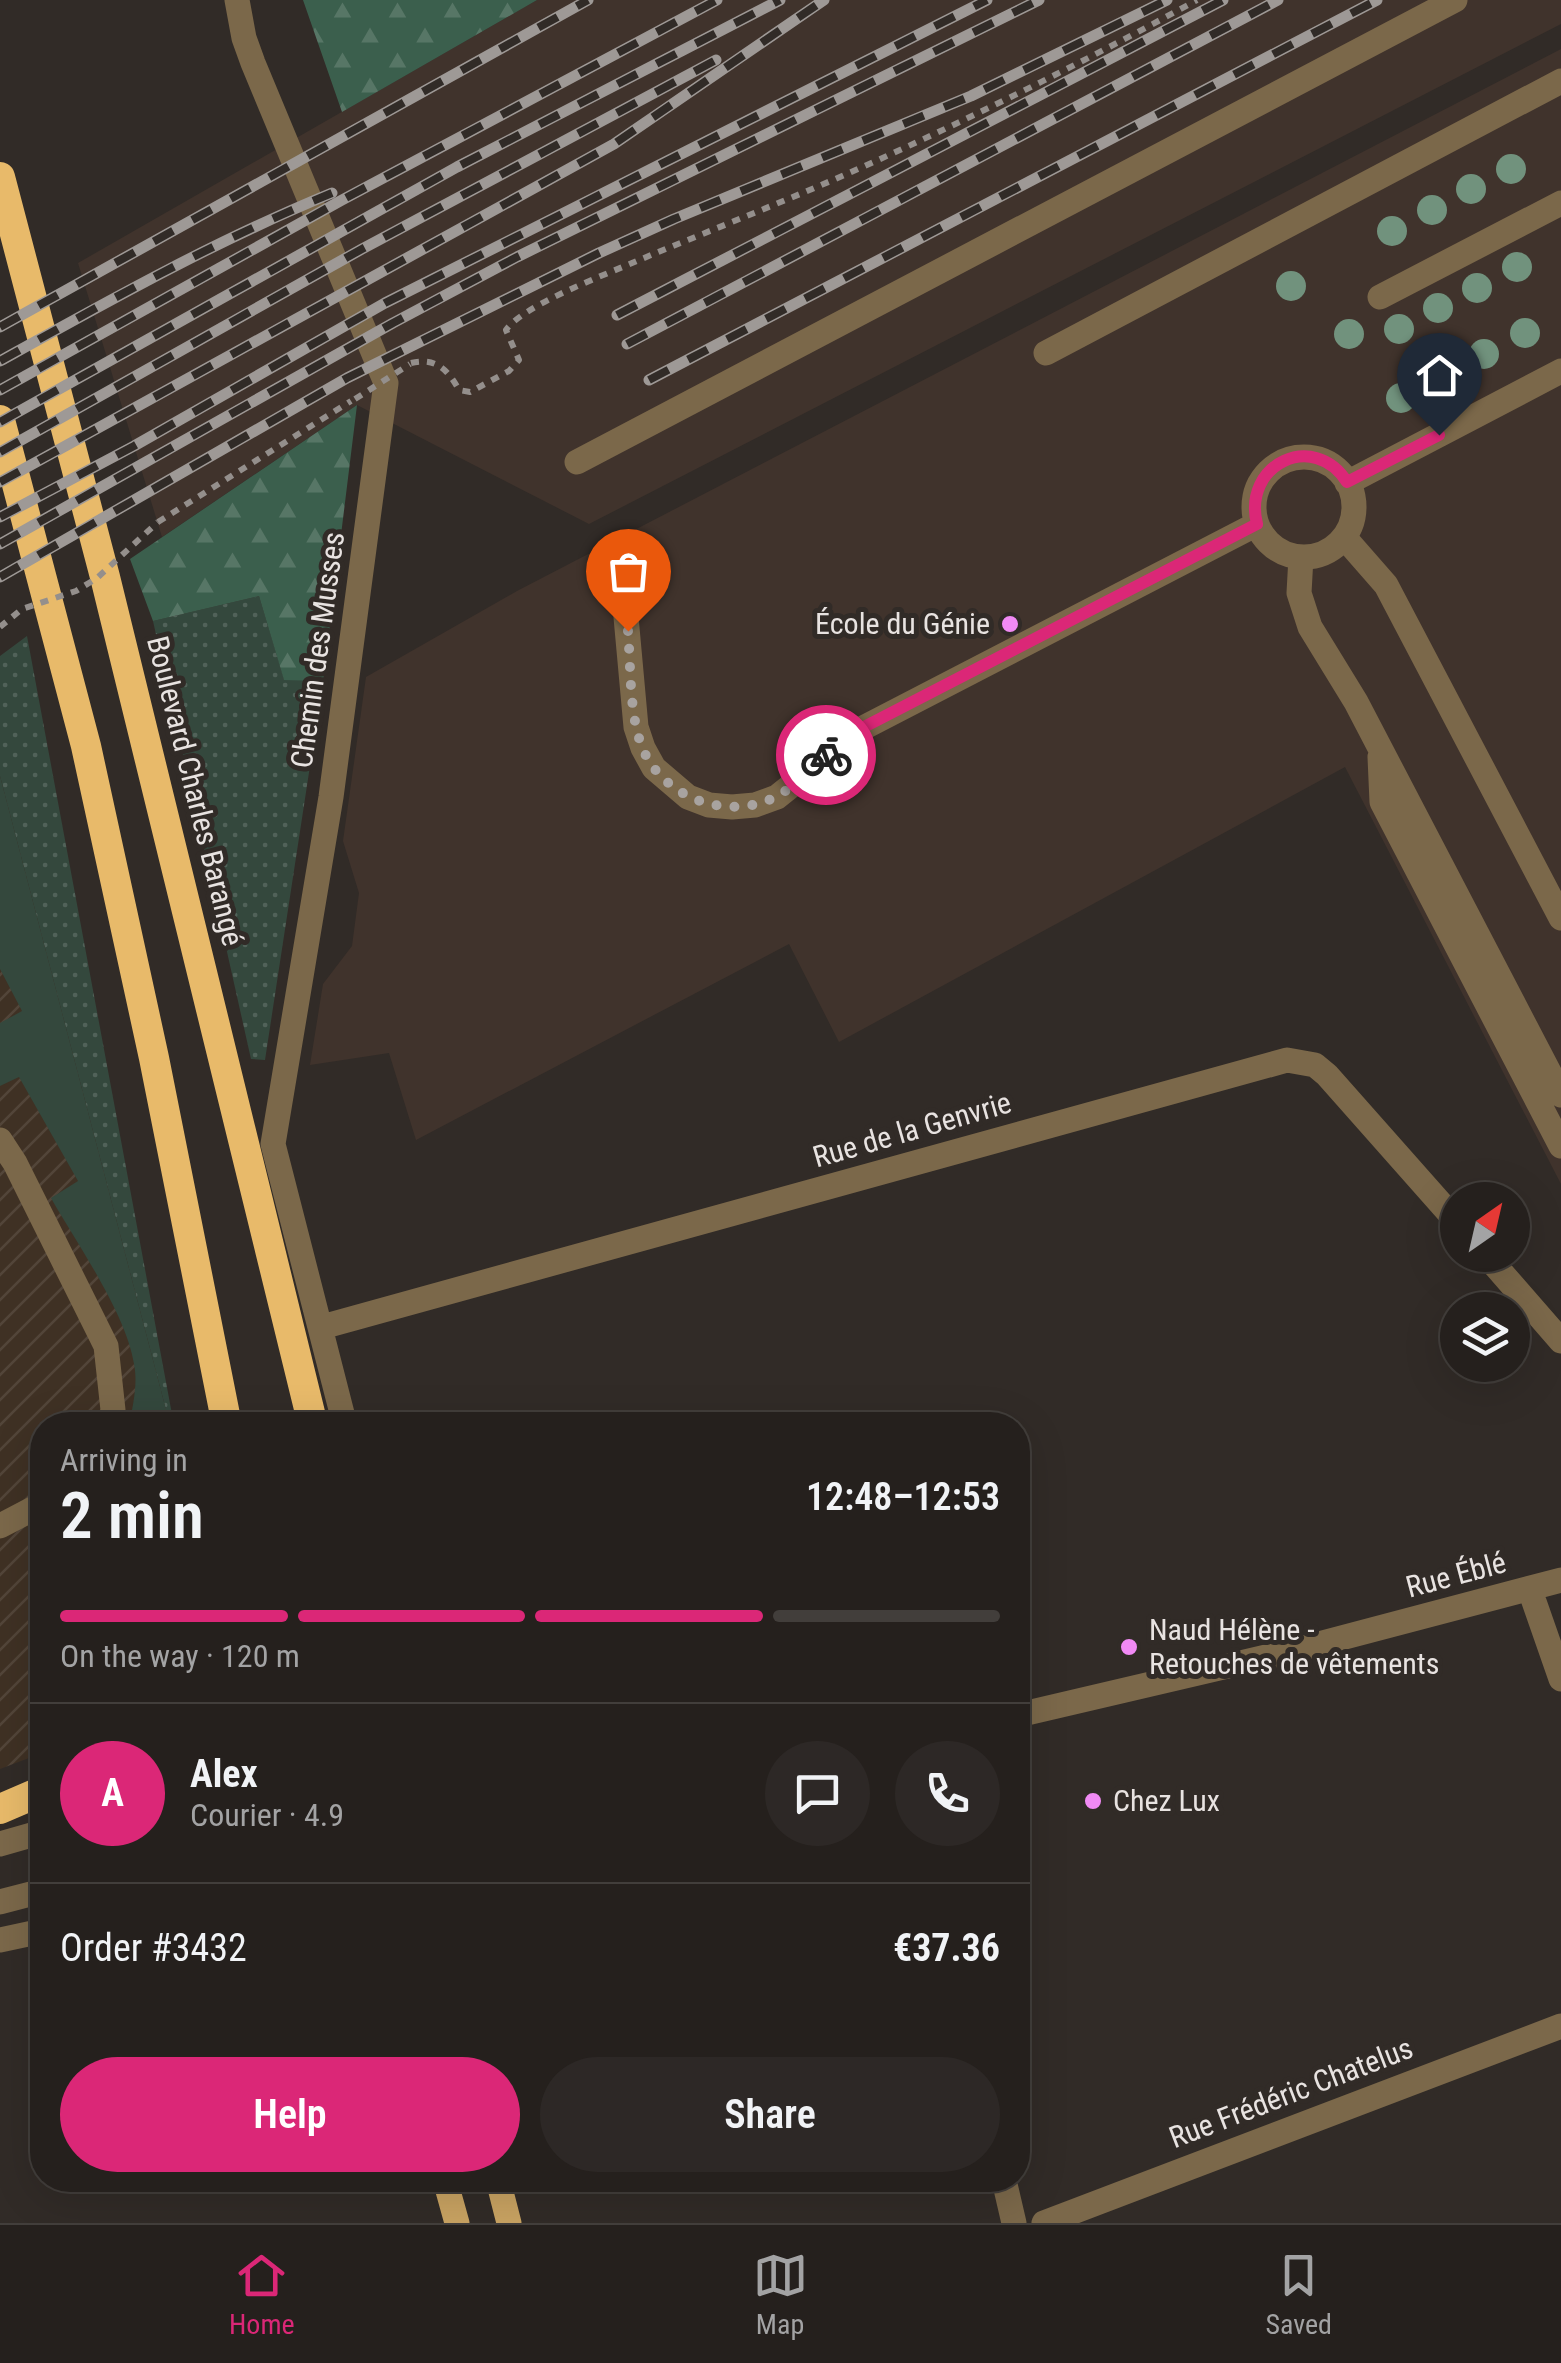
<!DOCTYPE html>
<meta charset="utf-8">
<style>
:root{--surface:#25201d;--page:#2d2826;--text:#f1f3f6;--muted:#a3a3a4;--line:#423e3b;--accent:#db2777}
body{margin:0;font-family:"Roboto Condensed",sans-serif;background:var(--page);color:var(--text);height:100vh;display:flex;flex-direction:column;font-size:38px;white-space:nowrap}
*{box-sizing:border-box;margin:0}
p{font-size:32px;color:var(--muted)}
.icon{flex:none;width:55px;height:55px;fill:none;stroke:currentColor;stroke-width:2;stroke-linecap:round;stroke-linejoin:round}
.map{position:relative;flex:1;overflow:hidden}
.sheet{position:absolute;left:30px;top:1412px;width:1000px;height:780px;display:flex;flex-direction:column;background:var(--surface);border-radius:40px;box-shadow:0 10px 40px #0002,0 0 0 2px var(--line)}
.sheet>*{flex:none}
.needle{width:65px;rotate:34deg}
.buttons{position:absolute;left:1440px;top:1182px;display:grid;gap:20px}
.buttons a{display:grid;place-items:center;width:90px;height:90px;border-radius:50%;background:var(--surface);box-shadow:0 10px 40px #0002,0 0 0 2px var(--line);font-size:50px}
.pin{position:absolute;display:grid;place-items:center;width:85px;height:85px;color:#fff;margin:-102px -42px;border-radius:50% 50% 50% 0;rotate:-45deg;box-shadow:0 0 10px #0007}
.pin .icon{rotate:45deg}
.courier{position:absolute;display:grid;place-items:center;width:100px;height:100px;margin:-50px;border:8px solid #db2777;border-radius:50%;background:#fff;color:#222;box-shadow:0 2px 12px #0007}
.summary em{font-style:normal;font-weight:600}
.summary div{display:flex;flex-direction:column-reverse}
.summary{display:flex;align-items:center;justify-content:space-between;height:170px;padding:0 30px}
h1{font-size:65px;font-weight:600;line-height:75px}
.bar{display:grid;grid-template-columns:repeat(4,1fr);gap:15px 10px;align-content:center;height:120px;padding:0 30px}
.bar i{height:12px;border-radius:8px;background:var(--line)}
.bar .current{background:var(--accent)}
.bar p{grid-column:span 4}
.line{display:flex;align-items:center;gap:25px;padding:0 30px;border-top:2px solid var(--line)}
.line div{flex:1}
.round{display:grid;place-items:center;flex:none;width:105px;height:105px;border-radius:52px;background:var(--page)}
.action{display:flex;gap:20px;margin-top:auto;padding:20px 30px}
.action a{flex:1;height:115px;border-radius:60px;background:var(--accent);color:#fff;font-size:40px;font-weight:600;line-height:115px;text-align:center}
.action a+a{background:var(--page);color:var(--text)}
.tabs{display:flex;justify-content:space-around;align-items:center;height:140px;border-top:2px solid var(--line);background:var(--surface);font-size:28px;color:var(--muted)}
.tabs a{display:grid;justify-items:center;gap:5px}
.tabs .current{color:var(--accent)}
.map>svg:first-child{display:block}
</style>
<div class="map">
<svg width="1561" height="2223" viewBox="0 0 1561 2223">
<defs>
<pattern id="industrial-furrows" width="10" height="10" patternUnits="userSpaceOnUse" patternTransform="scale(2.5)"><rect width="10" height="10" fill="#3f3124"/><path d="M-1 1l2-2M0 10L10 0M9 11l2-2" fill="none" stroke="#524539"/></pattern>
<pattern id="grass-dots" width="8" height="8" patternUnits="userSpaceOnUse" patternTransform="scale(2.5)"><rect width="8" height="8" fill="#34483d"/><path d="M2 2h.1M6 6h.1" fill="none" stroke="#516259" stroke-width="1.8" stroke-linecap="round"/></pattern>
<pattern id="forest-firs" width="22" height="20" patternUnits="userSpaceOnUse" patternTransform="scale(2.5)"><rect width="22" height="20" fill="#3b5f4d"/><path d="M5 1l3.5 6h-7zM16 11l3.5 6h-7z" fill="#577666"/></pattern>
</defs>
<rect width="100%" height="100%" fill="#312b27"/>
<path fill="#40332c" d="M537,0H1561V24L589,524L357,405L162,537L78,263Z
M1561,49V1184L1345,767L839,1042L789,944L416,1140L389,1053L310,1065L323,984L352,946L359,893L343,841L366,677L517,591Z"/>
<path fill="url(#industrial-furrows)" d="M0,776L170,1425H42V1753L0,1769Z"/>
<path fill="url(#grass-dots)" d="M259,596L284,679L323,681L265,1060L251,1059L153,621Z
M27,636L174,1425H170L0,776V656Z"/>
<path fill="url(#forest-firs)" d="M303,0H537L342,112Z
M357,405L323,681L284,680L259,596L153,621L130,559Z"/>
<path fill="#34483d" d="M0,776L170,1425H129C133,1405 138,1384 134,1364C126,1313 77,1244 51,1198L78,1181L19,1077L0,1086V1023L22,1011L0,969Z"/>
<g fill="none" stroke-linecap="round" stroke-linejoin="round">
<path stroke="#948f8c" stroke-width="6" stroke-dasharray="8 8" stroke-linecap="butt" d="M411,363C436,357 448,370 459,390L470,392L509,371L519,360L506,330C522,306 602,276 632,263C713,229 797,197 878,160C986,111 1093,57 1197,0
M158,522L351,401"/>
<path stroke="#7b684a" stroke-width="25" d="M237,0L244,38L253,63L386,383L331,797L273,1144L345,1425
M1380,297L1561,203
M1046,353L1561,81
M1254 507a50 50 0 1 1 100 0a50 50 0 1 1-100 0Z
M577,462L1455,0
M1347,483L1561,371
M1344,537L1386,585L1561,918
M1301,557L1299,593L1310,627L1356,702L1561,1095
M624,595L636,727L643,748L654,768L688,797L709,805L732,807L755,805L777,797L863,728L1257,524
M1380,757L1382,802L1561,1146
M0,1140L15,1163L106,1346L113,1410L109,1425
M1486,1255L1561,1341
M322,1327L1287,1060L1315,1065L1327,1075L1458,1223
M0,1526L42,1504
M1530,1590L1561,1679
M1018,1715L1292,1651L1561,1580
M0,1844L42,1832
M0,1902L42,1891
M0,1940L42,1931
M1004,2180L1014,2223
M1044,2223L1561,2026"/>
<path stroke="#c9a362" stroke-width="25" d="M445,2180L457,2223
M498,2180L509,2223"/>
<path stroke="#e8ba6a" stroke-width="30" d="M0,177L105,577L313,1425
M0,420L86,746L154,1058L227,1425
M0,1809L42,1791"/>
<defs>
<path id="rail" d="M617,315L1223,0
M0,327L588,0
M627,344L1278,0
M0,361C110,300 215,241 332,193
M649,380L1377,0
M0,390L342,200L717,0
M0,422L457,167L780,0
M0,452L362,249L716,60
M0,482L614,144L824,0
M0,517L134,446L385,303L987,0
M0,544L393,323L517,257L1039,0
M0,577L347,378L599,253L674,219L971,96L1167,0"/>
</defs>
<use href="#rail" stroke="#9e9996" stroke-width="11"/>
<use href="#rail" stroke="#312b27" stroke-width="8" stroke-dasharray="22" stroke-linecap="butt"/>
<path stroke="#948f8c" stroke-width="6" stroke-dasharray="8 8" stroke-linecap="butt" d="M355,399L410,364
M0,627L22,609L76,591L97,578L158,522"/>
</g>
<g fill="#71927d">
<circle cx="1511" cy="169" r="15"/>
<circle cx="1471" cy="189" r="15"/>
<circle cx="1432" cy="210" r="15"/>
<circle cx="1392" cy="231" r="15"/>
<circle cx="1517" cy="267" r="15"/>
<circle cx="1291" cy="286" r="15"/>
<circle cx="1477" cy="288" r="15"/>
<circle cx="1438" cy="308" r="15"/>
<circle cx="1399" cy="329" r="15"/>
<circle cx="1525" cy="333" r="15"/>
<circle cx="1349" cy="334" r="15"/>
<circle cx="1484" cy="354" r="15"/>
<circle cx="1443" cy="376" r="15"/>
<circle cx="1401" cy="398" r="15"/>
</g>
<g fill="none" stroke-linecap="round" stroke-linejoin="round">
<path stroke="#a8a3a0" stroke-width="10" stroke-dasharray="0 18" d="M628,631C631,668 629,713 642,747C663,799 730,823 779,795C797,785 810,768 826,755"/>
<path stroke="#db2777" stroke-width="12" d="M826,755L862,728L1257,524C1242,464 1314,430 1347,482L1439,435"/>
</g>
<g fill="#f18af4" stroke="#312b27" stroke-width="4">
<circle cx="1010" cy="624" r="10"/>
<circle cx="1129" cy="1647" r="10"/>
<circle cx="1093" cy="1801" r="10"/>
</g>
<g text-anchor="middle" stroke-width="10" stroke-linejoin="round" paint-order="stroke">
<g font-size="30" fill="#e8e3e1" stroke="#312b27" text-anchor="start">
<text x="990" y="634" text-anchor="end">École du Génie</text>
<text x="1149" y="1640">Naud Hélène -<tspan x="1149" dy="34">Retouches de vêtements</tspan></text>
<text x="1113" y="1811">Chez Lux</text>
</g>
<g font-size="30" fill="#e8e3e1" stroke="#312b27">
<text transform="translate(318 650) rotate(-82)" y="10">Chemin des Musses</text>
<text transform="translate(195 791) rotate(76)" y="10">Boulevard Charles Barangé</text>
<text transform="translate(912 1130) rotate(-16)" y="10">Rue de la Genvrie</text>
<text transform="translate(1456 1575) rotate(-15)" y="10">Rue Éblé</text>
<text transform="translate(1291 2093) rotate(-21)" y="10">Rue Frédéric Chatelus</text>
</g>
</g>
</svg>
<div class="buttons">
<a><svg class="needle" viewBox="-14 -14 28 28"><path d="M0-13l5 13h-10z" fill="#e53935"/><path d="M0 13l5-13h-10z" fill="#a3a3a4"/></svg></a>
<a><svg class="icon" aria-label="layers" viewBox="0 0 24 24"><path d="M12 4l9 5-9 5-9-5zM3 14l9 5 9-5"/></svg></a>
</div>
<div class="pin" style="left:628px;top:631px;background:#ea580c"><svg class="icon" aria-label="bag" viewBox="0 0 24 24"><path d="M5 8h14l-1 12H6zM9 8a3 3 0 0 1 6 0"/></svg></div>
<div class="pin" style="left:1439px;top:435px;background:#1f2937"><svg class="icon" aria-label="home" viewBox="0 0 24 24"><path d="M3 11l9-7 9 7M6 9v11h12V9"/></svg></div>
<div class="courier" style="left:826px;top:755px"><svg class="icon" aria-label="bike" viewBox="0 0 24 24"><circle cx="6" cy="16" r="4"/><circle cx="18" cy="16" r="4"/><path d="M6 16l4-8h5l3 8M10 8l3 8H6M13 5h3"/></svg></div>
<section class="sheet">
<div class="summary"><div><h1>2 min</h1><p>Arriving in</p></div><em>12:48–12:53</em></div>
<div class="bar"><i class="current"></i><i class="current"></i><i class="current"></i><i></i><p>On the way · 120 m</p></div>
<div class="line" style="height:180px"><b class="round" style="background:var(--accent);color:#fff">A</b><div><b>Alex</b><p>Courier · 4.9</p></div><a class="round"><svg class="icon" aria-label="chat" viewBox="0 0 24 24"><path d="M4 5h16v11H9l-5 4z"/></svg></a><a class="round"><svg class="icon" aria-label="phone" viewBox="0 0 24 24"><path d="M5 4h4l2 5-3 2q2 4 5 5l2-3 5 2v4C11 20 4 13 5 4z"/></svg></a></div>
<div class="line" style="height:130px"><div>Order #3432</div><b>€37.36</b></div>
<div class="action"><a>Help</a><a>Share</a></div>
</section>
</div>
<nav class="tabs">
<a class="current"><svg class="icon" aria-label="home" viewBox="0 0 24 24"><path d="M3 11l9-7 9 7M6 9v11h12V9"/></svg>Home</a>
<a><svg class="icon" aria-label="map" viewBox="0 0 24 24"><path d="M3 6l6-2 6 2 6-2v14l-6 2-6-2-6 2zM9 4v14M15 6v14"/></svg>Map</a>
<a><svg class="icon" aria-label="saved" viewBox="0 0 24 24"><path d="M7 4h10v16l-5-4-5 4z"/></svg>Saved</a>
</nav>
